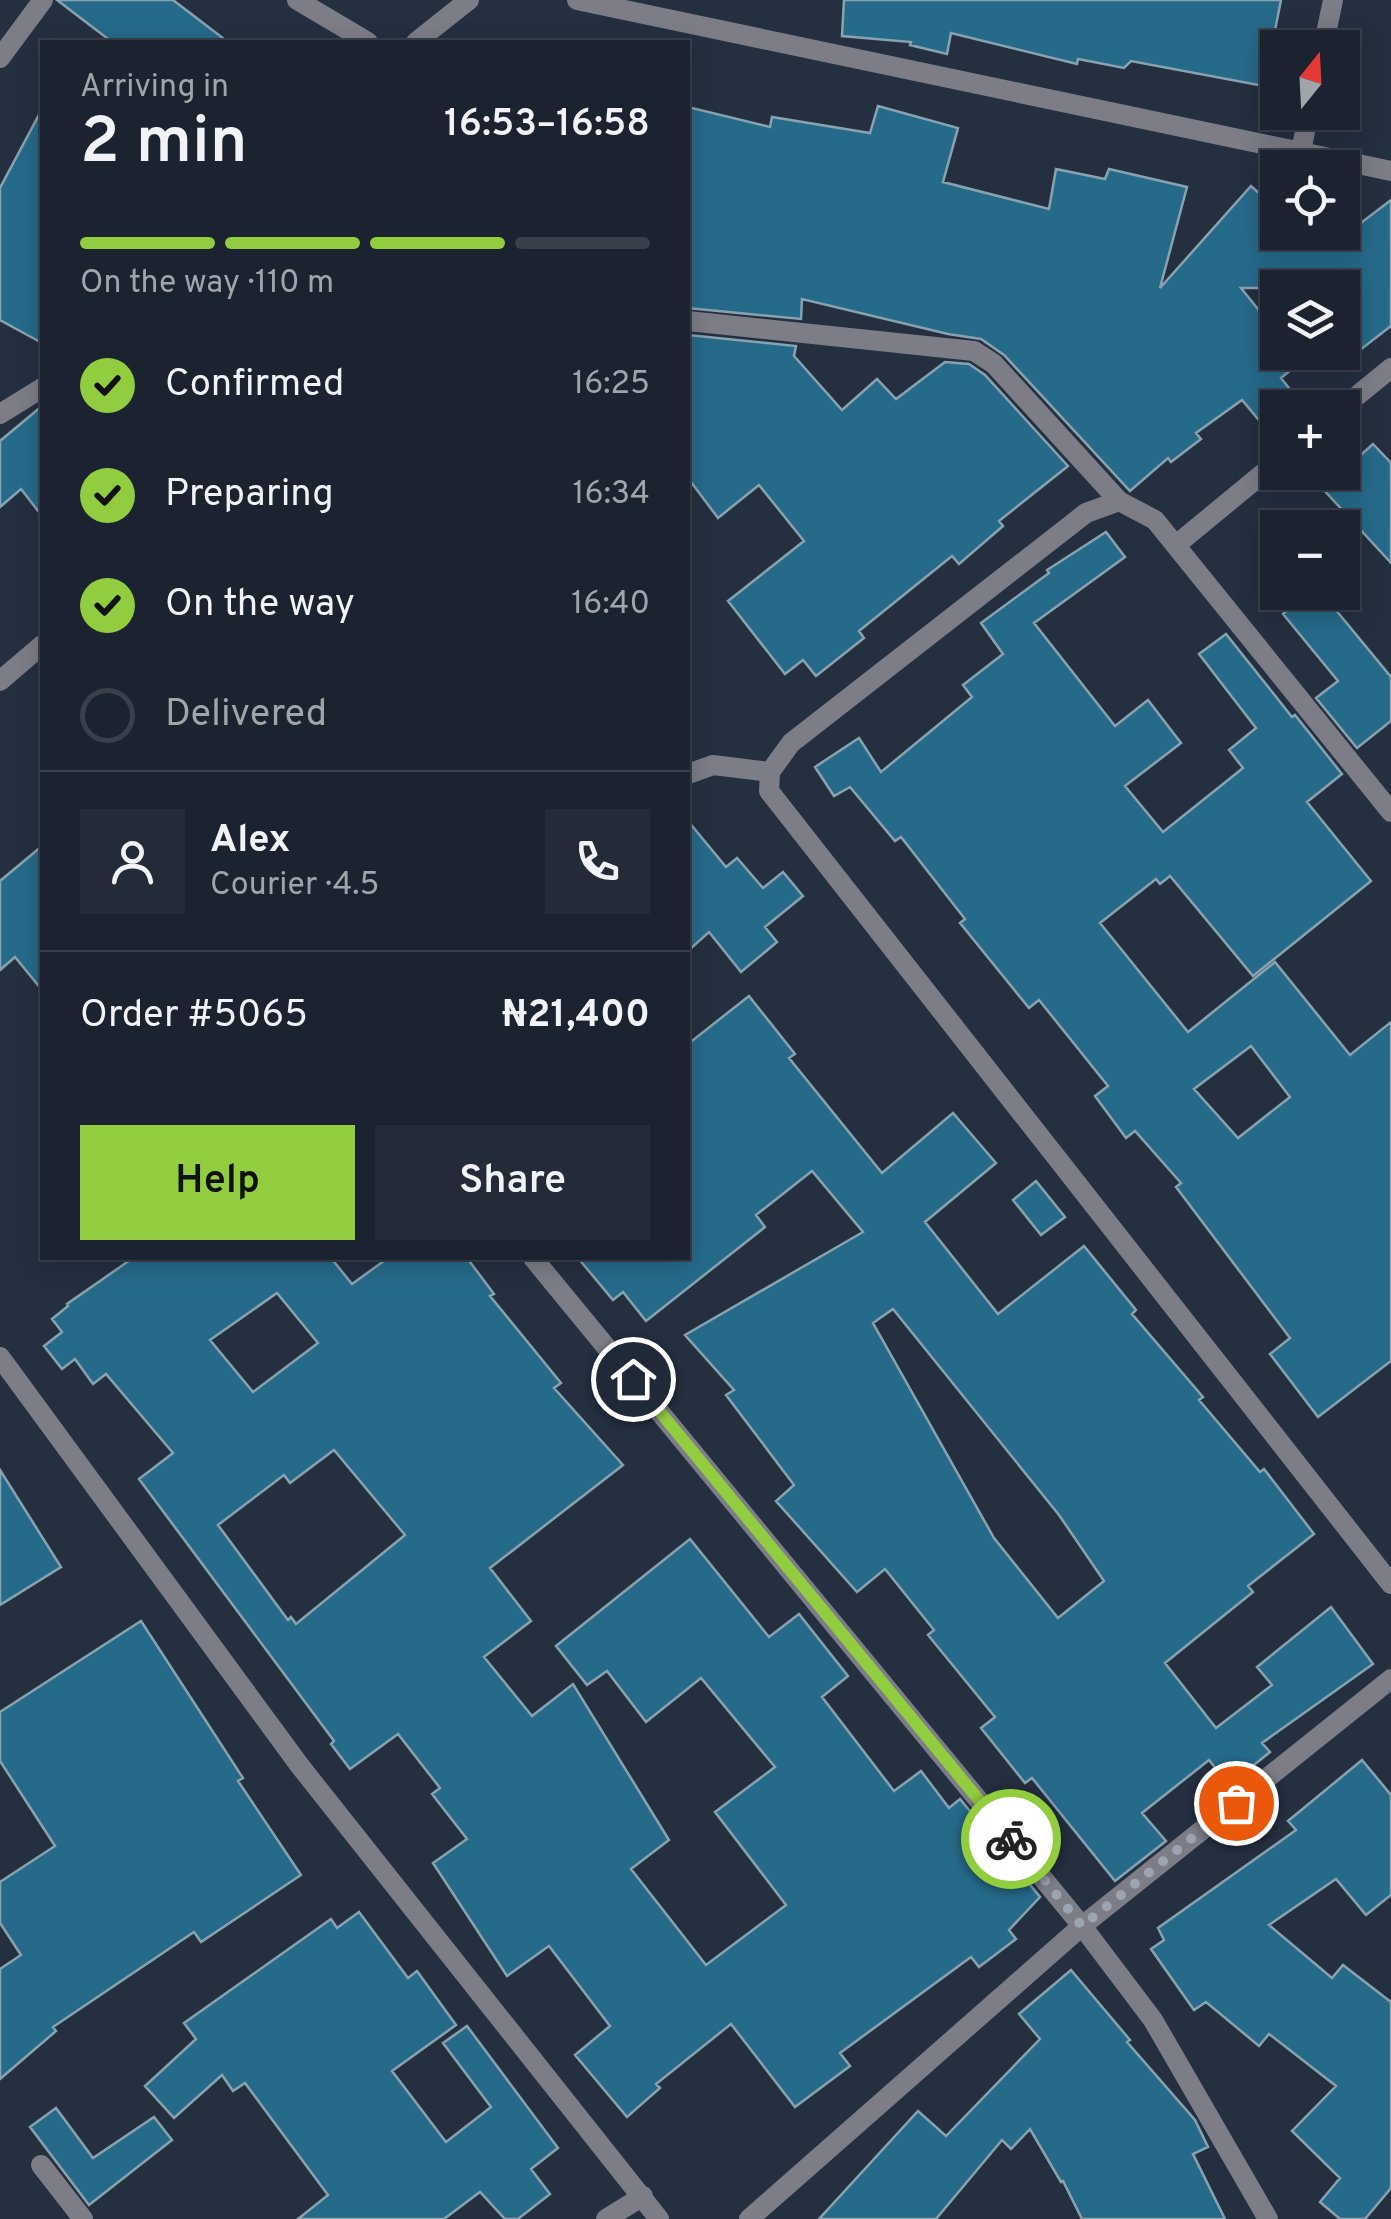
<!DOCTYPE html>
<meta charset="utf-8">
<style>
:root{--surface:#1b2330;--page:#242b38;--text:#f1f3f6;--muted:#a0a4ab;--line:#39404c;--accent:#92cd3f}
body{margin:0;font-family:Overpass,sans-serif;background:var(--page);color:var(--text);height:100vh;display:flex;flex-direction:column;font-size:38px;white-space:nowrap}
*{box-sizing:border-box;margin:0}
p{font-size:32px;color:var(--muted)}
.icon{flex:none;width:55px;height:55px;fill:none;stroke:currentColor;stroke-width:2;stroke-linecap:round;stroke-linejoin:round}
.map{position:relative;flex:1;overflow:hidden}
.panel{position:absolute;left:40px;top:40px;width:650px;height:1220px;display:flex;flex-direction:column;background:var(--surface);border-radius:0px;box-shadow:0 5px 25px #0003,0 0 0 2px var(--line)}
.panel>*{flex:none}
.needle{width:65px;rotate:18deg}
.fabs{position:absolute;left:1260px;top:30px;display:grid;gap:20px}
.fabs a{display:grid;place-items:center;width:100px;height:100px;border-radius:0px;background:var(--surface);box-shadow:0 5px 25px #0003,0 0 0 2px var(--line);font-size:50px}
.pin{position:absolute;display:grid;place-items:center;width:85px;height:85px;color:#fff;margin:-42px;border:5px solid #fff;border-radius:50%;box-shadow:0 2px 10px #0007}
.courier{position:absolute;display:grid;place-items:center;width:100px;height:100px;margin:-50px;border:8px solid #92cd3f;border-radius:50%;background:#fff;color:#222;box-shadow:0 2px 12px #0007}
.summary em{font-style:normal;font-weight:600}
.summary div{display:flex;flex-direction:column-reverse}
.summary{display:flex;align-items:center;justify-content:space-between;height:170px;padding:0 40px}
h1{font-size:65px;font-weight:600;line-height:75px}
.bar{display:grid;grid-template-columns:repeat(4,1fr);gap:15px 10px;align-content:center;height:120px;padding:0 40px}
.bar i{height:12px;border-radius:8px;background:var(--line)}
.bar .on{background:var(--accent)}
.bar p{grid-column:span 4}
.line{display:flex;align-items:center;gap:25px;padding:0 40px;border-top:2px solid var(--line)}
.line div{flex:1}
.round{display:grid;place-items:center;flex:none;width:105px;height:105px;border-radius:0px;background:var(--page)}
ol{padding:0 40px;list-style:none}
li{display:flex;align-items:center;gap:30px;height:110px}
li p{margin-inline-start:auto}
li .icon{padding:10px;border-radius:50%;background:var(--accent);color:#111;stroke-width:4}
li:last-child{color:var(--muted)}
li i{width:55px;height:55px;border:5px solid var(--line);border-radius:50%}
.action{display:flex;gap:20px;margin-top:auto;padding:20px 40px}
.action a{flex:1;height:115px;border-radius:0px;background:var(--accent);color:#111;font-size:40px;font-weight:600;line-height:115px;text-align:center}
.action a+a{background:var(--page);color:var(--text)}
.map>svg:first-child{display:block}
</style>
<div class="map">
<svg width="1391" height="2219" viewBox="0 0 1391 2219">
<rect width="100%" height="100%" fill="#242f40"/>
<path fill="#266a8a" stroke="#89a2b0" stroke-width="2.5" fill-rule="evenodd" d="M57,0H173L228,42H112Z
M844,0H1281L1264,86L1131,61L1124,68L1078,59L1077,64L951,33L947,54L910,45L911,42L842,36Z
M878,106L958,128L943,182L1049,209L1056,169L1105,179L1109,169L1187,187L1160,288L1251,186L1278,210V232H1349L1391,200V326L1342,364V288H1241L1278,334V352H1313L1281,378L1305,408H1278V443L1242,400L1196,433L1201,439L1171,462L1168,458L1130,491L1004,355L981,339L948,334L802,299L801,319L688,308V107L770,127L772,117L870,133Z
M42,109V343L0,320V188Z
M688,335L796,346L794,356L842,410L877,379L896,399L945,362L969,364L985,375L1068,466L999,521L1003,526L959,564L952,556L859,631L864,638L816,676L803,660L785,674L728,601L804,541L759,485L718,518L688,478Z
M42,406V516L21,489L0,507V441Z
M1373,444L1391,463V563L1323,489Z
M1106,532L1125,557L1034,623L1115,726L1148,700L1181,743L1125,786L1163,832L1243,768L1229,750L1256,728L1199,654L1226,634L1292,717L1295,715L1342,774L1307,802L1371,881L1253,976L1170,876L1160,884L1156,879L1100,923L1188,1032L1275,962L1350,1055L1391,1022V1361L1318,1417L1270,1354L1290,1338L1176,1187L1181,1183L1135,1131L1126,1138L1095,1096L1108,1086L1039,1000L1029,1008L960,923L965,919L901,837L895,841L850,787L834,796L815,767L859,738L881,772L972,697L963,685L1003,654L981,623L1049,573L1047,570ZM1251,1046L1290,1097L1238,1138L1194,1089Z
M1310,592H1321L1391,677V721L1357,748L1316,698L1338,681L1283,614Z
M688,821L726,867L737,858L763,888L783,872L803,896L765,927L777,942L741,972L709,932L688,951Z
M42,846V990L15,957L0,970V881Z
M749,996L795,1054L789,1058L882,1173L953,1113L996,1163L925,1222L998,1314L1084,1246L1136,1310L1132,1314L1203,1397L1199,1400L1260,1472L1264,1469L1314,1534L1248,1586L1253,1592L1165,1663L1216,1728L1272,1685L1257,1667L1331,1607L1373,1664L1262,1743L1270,1752L1229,1785L1209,1760L1142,1813L1166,1841L1115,1881L1032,1778L1025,1783L981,1728L995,1717L928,1635L934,1630L885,1569L857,1592L776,1501L794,1485L726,1395L734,1390L685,1335L863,1232L812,1171L756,1215L765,1227L646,1321L623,1292L613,1300L578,1258H688V1044ZM893,1309L1059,1515L1104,1581L1058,1618L994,1538L873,1323Z
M1036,1181L1065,1217L1041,1235L1013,1200Z
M133,1258H331L352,1284L388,1258H467L494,1294L490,1296L561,1383L554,1388L623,1465L490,1568L531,1621L484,1657L532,1716L573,1684L669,1840L631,1869L706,1965L786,1905L715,1812L775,1767L701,1678L646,1722L607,1671L587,1685L556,1646L690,1539L769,1637L799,1614L848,1676L822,1697L894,1791L921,1771L949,1808L960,1799L1040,1897L1009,1930L1016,1939L979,1967L971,1957L840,2053L850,2066L795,2107L731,2024L656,2084L660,2088L627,2117L575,2055L610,2026L549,1946L507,1976L433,1863L467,1839L432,1794L440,1788L398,1734L350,1769L331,1744L334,1741L139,1479L173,1453L106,1374L93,1384L75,1359L62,1369L44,1346L62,1332L52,1319L68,1306L67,1304ZM277,1293L318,1343L253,1392L210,1340ZM334,1450L405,1535L296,1624L291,1617L288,1620L218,1525L284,1475L290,1483Z
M0,1470L61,1567L0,1605Z
M141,1621L243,1778L238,1781L301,1875L201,1942L194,1932L53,2027L56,2031L0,2079V1969L21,1955L0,1923V1882L55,1846L0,1761V1712Z
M1362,1760L1391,1795V1895L1366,1915L1336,1879L1269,1925L1332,1978L1343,1965L1391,2002V2188L1365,2219H1340L1320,2202L1340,2178L1292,2131L1336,2086L1269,2034L1259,2046L1206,2002L1194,2010L1151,1949L1164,1940L1158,1928L1296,1830L1288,1821Z
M359,1912L408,1978L417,1971L456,2025L392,2071L446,2142L491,2107L443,2043L467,2026L558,2148L531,2169L550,2194L518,2219H505L480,2192L444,2219H298L328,2195L245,2083L233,2091L222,2075L174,2118L145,2086L196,2039L184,2023L331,1919L337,1928Z
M1071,1970L1130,2040L1127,2042L1195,2120L1208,2147L1193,2154L1225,2219H1082L1063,2181L1061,2182L1030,2129L1011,2149L1002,2140L936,2219H819L918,2111L946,2136L1040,2039L1019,2014Z
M56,2108L93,2158L154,2117L172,2140L89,2205L30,2127Z"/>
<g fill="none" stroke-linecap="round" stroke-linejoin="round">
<path stroke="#7d7d88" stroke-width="20" d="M297,0L368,42
M577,0L1391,171
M416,42L469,0
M1323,48L1333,0
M0,58L43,0
M1301,151L1309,112
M688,321L974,351L994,364L1119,501
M1342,408L1391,368
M0,414L42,388
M1176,545L1278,461
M0,681L42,645
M688,774L713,765L770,772
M1391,812L1155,520L1119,501L1086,513L791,743L770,772L769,791L1391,1584
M533,1258L1082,1926L1153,2020L1268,2219
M0,1357L300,1766L659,2219
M41,2165L83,2219
M606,2219L643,2196
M749,2219L1082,1926L1391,1679"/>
</g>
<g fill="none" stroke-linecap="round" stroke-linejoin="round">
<path stroke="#9ca4b1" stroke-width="10" stroke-dasharray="0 18" d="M1011,1839L1082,1926L1236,1803"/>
<path stroke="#92cd3f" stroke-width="12" d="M633,1379L1011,1839"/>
</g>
</svg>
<div class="fabs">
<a><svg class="needle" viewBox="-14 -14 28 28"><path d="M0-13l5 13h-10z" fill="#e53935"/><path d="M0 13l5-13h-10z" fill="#a0a4ab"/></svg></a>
<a><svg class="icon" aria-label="locate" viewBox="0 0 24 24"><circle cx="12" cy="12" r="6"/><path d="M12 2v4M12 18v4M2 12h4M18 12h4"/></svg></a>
<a><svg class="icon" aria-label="layers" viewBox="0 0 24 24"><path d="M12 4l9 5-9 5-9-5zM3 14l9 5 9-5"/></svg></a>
<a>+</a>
<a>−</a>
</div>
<div class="pin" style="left:1236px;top:1803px;background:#ea580c"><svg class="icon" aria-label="bag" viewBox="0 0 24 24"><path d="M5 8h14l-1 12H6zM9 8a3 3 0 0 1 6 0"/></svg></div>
<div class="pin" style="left:633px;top:1379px;background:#1f2937"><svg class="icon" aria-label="home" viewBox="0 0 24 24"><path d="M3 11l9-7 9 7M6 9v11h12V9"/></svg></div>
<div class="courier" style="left:1011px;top:1839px"><svg class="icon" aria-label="bike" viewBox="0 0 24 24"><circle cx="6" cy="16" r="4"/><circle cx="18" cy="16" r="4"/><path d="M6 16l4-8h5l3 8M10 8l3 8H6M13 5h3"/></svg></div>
<section class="panel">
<div class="summary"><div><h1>2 min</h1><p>Arriving in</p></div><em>16:53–16:58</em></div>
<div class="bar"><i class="on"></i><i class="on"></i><i class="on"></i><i></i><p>On the way · 110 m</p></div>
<ol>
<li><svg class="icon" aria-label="check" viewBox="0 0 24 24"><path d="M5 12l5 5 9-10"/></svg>Confirmed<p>16:25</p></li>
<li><svg class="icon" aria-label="check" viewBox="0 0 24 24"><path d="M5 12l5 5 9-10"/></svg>Preparing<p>16:34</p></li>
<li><svg class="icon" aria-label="check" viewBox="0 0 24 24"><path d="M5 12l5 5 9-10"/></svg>On the way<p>16:40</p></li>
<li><i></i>Delivered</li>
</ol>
<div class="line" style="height:180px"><a class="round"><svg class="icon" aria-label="person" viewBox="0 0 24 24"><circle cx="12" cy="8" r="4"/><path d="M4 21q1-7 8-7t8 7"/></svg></a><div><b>Alex</b><p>Courier · 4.5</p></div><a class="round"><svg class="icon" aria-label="phone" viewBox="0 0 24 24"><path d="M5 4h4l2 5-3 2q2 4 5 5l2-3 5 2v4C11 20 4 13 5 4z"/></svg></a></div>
<div class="line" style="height:130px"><div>Order #5065</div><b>₦21,400</b></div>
<div class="action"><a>Help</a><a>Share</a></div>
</section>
</div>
